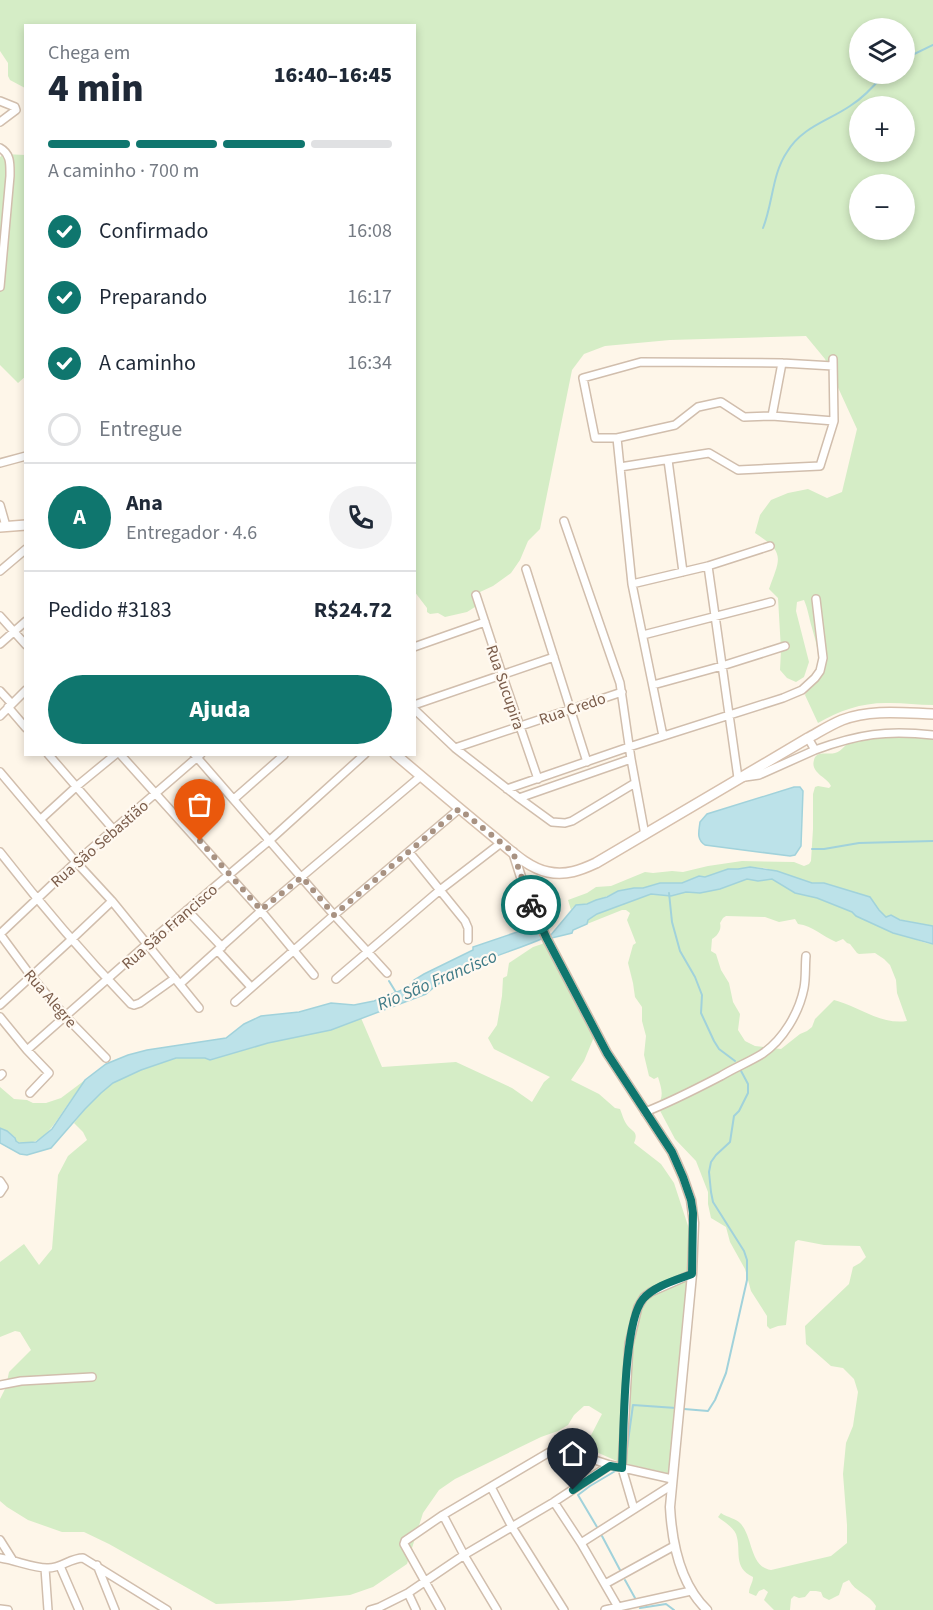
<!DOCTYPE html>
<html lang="pt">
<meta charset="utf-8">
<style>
:root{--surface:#fff;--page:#f2f2f3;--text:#1f2937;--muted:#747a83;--line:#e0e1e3;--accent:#0f766e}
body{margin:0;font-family:"Source Sans 3",sans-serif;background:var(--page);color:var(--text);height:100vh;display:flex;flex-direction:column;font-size:22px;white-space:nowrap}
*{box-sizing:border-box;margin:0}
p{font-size:20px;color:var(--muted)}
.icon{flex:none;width:33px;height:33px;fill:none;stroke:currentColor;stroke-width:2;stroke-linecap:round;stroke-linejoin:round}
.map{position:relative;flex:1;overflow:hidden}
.sheet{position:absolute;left:24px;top:24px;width:392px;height:732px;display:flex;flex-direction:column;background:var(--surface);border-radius:0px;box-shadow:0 3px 9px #0003}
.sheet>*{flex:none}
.controls{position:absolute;left:849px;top:18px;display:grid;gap:12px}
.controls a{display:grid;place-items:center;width:66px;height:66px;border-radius:50%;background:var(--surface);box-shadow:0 3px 9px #0003;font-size:30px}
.pin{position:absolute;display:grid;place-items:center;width:51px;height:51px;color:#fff;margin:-62px -26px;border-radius:50% 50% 50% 0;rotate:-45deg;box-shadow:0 0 6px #0007}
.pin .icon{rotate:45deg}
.courier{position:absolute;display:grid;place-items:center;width:60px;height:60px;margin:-30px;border:4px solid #0f766e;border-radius:50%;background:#fff;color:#222;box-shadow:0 2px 8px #0007}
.summary em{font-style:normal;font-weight:800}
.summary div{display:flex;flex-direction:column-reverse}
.summary{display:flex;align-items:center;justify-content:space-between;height:102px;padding:0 24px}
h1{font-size:39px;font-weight:800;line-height:45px}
.bar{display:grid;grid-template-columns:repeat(4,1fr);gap:9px 6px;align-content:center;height:72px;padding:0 24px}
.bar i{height:8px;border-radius:4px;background:var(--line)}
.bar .active{background:var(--accent)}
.bar p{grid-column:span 4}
.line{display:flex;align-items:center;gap:15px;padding:0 24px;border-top:2px solid var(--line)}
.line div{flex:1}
.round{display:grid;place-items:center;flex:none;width:63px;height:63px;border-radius:32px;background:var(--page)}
ol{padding:0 24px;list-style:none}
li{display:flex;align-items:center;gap:18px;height:66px}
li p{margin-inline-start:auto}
li .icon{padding:6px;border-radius:50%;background:var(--accent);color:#fff;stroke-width:4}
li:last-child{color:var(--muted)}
li i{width:33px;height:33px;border:3px solid var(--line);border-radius:50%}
.primary-button{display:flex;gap:12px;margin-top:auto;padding:12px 24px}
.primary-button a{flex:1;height:69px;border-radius:36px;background:var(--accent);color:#fff;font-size:24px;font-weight:800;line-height:69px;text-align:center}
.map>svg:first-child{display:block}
</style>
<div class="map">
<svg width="933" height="1610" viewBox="0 0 933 1610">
<rect width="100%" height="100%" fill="#fef6e9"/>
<path fill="#d5edc6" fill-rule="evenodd" d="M0,0H933V705C919,705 904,703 890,703C864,702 840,710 818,723L805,695C822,667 821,659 812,628C809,618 808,609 804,600L797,602L796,611L809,662L804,677L796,682L787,678L780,670L781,650L778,598L769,589C780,558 786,553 755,533L760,515L771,500L788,493L808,489L827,498L842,492L857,429L825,359L806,336L670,340L605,346L584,354L572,370L540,529L528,541L520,560L511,573L493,586L480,592L475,607L467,612L445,617L438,613L430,614L427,612V608L414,591V26H26L25,88L10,80L8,76V63L0,51ZM860,28H904V74H860ZM860,106H904V152H860ZM860,184H904V230H860Z
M4,154L25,155L26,376L18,383L0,365V157Z
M906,736L933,739V926L886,917L879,911L870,897L824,883H812L765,868L750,867L738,869H728L705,878L699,876L682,883H660L643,888H634L618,891L601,899L596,900L587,904L573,907L571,910L568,900L587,893L596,887L611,886L645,872L653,873L672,871L683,872L708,866L742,861L794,862L804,866L809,864L811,861L813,829V794L815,787L818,786L829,788L831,786C827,777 810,773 814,760C816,750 828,755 835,753C843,751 846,742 854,740C870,735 889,736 906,736Z
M747,879L758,881L772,879L795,893L817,898L852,912C867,924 907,936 926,943L933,944V1610H875L876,1606C869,1594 855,1592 849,1580L843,1583L839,1595L829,1600L823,1597L821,1592L816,1591H810L805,1597L799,1598L794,1596L791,1599L790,1610H774L764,1600L768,1592L764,1589L759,1591L756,1596L749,1593C749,1586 753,1583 753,1577C732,1567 742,1551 736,1534C733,1527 724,1522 718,1517L721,1513C728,1518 736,1518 741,1524C753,1538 750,1567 771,1570L831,1556L847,1543V1525L843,1474L846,1443L853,1426L858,1392L854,1379L843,1368L831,1366L806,1344L805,1326L849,1284L853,1267L860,1263L866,1257L860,1246L824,1245L798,1240L795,1242L786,1325L778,1326L770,1329L767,1326V1316L751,1291L745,1269L730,1242L726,1227L711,1218L708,1204V1192L696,1161L675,1139L657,1105C665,1097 661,1087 658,1077L654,1079L649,1076L644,1055L646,1036L642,1021V1007L635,997L633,983L628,963L633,945L636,943L627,920L630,913L626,910H622L587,924L588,920L597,914L651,894L671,896L686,892L700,893L720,889ZM726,916L765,917L779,922L795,919L798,924C813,926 822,936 836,942L843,939L847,943L850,944L857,953L859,954L875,953L884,959L890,965L896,980L897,993L907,1021C880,1025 858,1006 834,1000L815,1019L812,1027L807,1031L800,1034L781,1049L755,1046L745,1041L738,1030L740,1014L733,1002L729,983L721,970L716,954L711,951L712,939C717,936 722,930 720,923L723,918Z
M547,939L582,1009L594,1037L584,1061L571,1080L599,1094L615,1108L620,1109C622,1114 624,1121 627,1125C632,1132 639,1131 634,1143L661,1164L674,1183L691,1235L690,1279L671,1474L619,1462L585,1447L602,1414L589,1406H584L574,1415L568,1425L558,1431L541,1437L455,1479L439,1490L423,1513L407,1564L373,1587L350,1595L288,1601L216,1604L109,1544L84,1532H62L28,1520L7,1507L0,1501V1399L6,1387L9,1372L31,1350L20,1332L15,1331L0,1337V1262L24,1244L39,1265L52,1249L58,1175L68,1156L87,1140L83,1132L74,1123L85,1109L101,1093L113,1083L141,1070L176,1058H205L210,1060L268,1043L331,1030L361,1018L382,1067L456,1062L512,1088L532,1102L544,1082L550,1077L494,1049L488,1038L497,1025L502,996L503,978L507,976L509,963L533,947L542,944Z
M85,1080C79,1089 72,1098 66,1107C54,1124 40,1151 16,1141L15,1137L7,1131L0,1128V1087L14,1099L27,1100L33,1103H46L61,1098Z"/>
<path fill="#bce2e9" stroke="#a1d2db" stroke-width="1.5" d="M794,787H800L803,791L801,846L795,855L790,856L705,845C696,839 699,831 700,822L707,814Z
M750,867L777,871L812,883H824L870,897L879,910L886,917L891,915L900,920L933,926V944L893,933L856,916L852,912L817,898L795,893L772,879L758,881L747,879L720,889L700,893L686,892L671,896L651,894L597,914L588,920L587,924L573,930L572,933L552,938L550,936L576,905L587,904L596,900L607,897L618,891L634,888H643L660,883H682L699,876L705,877L728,869H738Z
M538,925L546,937C506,955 459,964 426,994L331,1030L268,1043L210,1060L205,1058H176L141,1070L113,1083L101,1093L85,1109L51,1148L27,1155L20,1154L0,1143V1128L7,1131L15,1138L16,1141L19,1143L36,1142L52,1129L85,1080L106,1064L128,1055L147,1050L226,1038L244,1024L261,1016L299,1012L331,1003L354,1005L374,1001L407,988L414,980L424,974L473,950V947Z"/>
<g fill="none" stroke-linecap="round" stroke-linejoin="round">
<path stroke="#a1d2db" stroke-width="2" d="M904,59L933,45
M763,228C773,203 772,174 787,152C802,127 828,121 850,106C863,98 875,85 884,74
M812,849H824L859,843L933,841
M669,893L672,922L680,951L695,977L702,995L701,1013L714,1041L719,1049L735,1061
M389,981L397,994
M684,1409L708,1411L715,1400L726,1373L747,1280V1260L744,1251L713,1202L711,1192L709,1172L711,1162L716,1155L730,1142L734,1116L739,1111L748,1093V1084L740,1069
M625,1463L633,1405L676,1408
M597,1527L578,1495L590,1486L617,1470
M602,1536L620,1570
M625,1580L635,1598
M640,1608L666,1604L674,1610"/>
<defs>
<path id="minor" d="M0,101L15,107L16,110L0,122
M0,148C11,154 10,164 10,176L0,287
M833,366L782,363L641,362L583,378L595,438H617L675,425L698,407L721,402L744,417L772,416L834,421
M772,416L782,363
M617,438L632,584L663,736
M668,460L683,572
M0,463L26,456
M620,467L709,453L738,470L820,466L834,421L833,359
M0,505L6,526
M564,521L620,683L631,759L645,835
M708,566L738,778L759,775L815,750
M526,569L587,762
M0,571L26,549
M632,584L708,566L770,546
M476,595L502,674L538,779
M0,616L26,645
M643,635L771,602
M0,644L26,621
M414,647L485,622
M653,685L722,666L785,646
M0,691L12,704
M414,705L554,657
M8,707L26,728
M414,709L455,748L519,798L552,822L565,823L572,821L635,783
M0,716L26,690
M808,738L815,750C859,734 886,730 933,735
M455,748L622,692
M48,754L113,829
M120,754L261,911L314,975
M194,754L334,915L387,973
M0,772L76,862L112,901L199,1008
M507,789L629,747L783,698L802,690L815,678L820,671L823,658L816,599
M519,798L631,759
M234,799L284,755
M41,819L77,786L116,754
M0,852C41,905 85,956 131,1004L134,1005L140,1003L175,978
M409,852L465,921L468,928V940
M187,910L222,947
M0,934L76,862L201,754
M0,934L31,976L65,1016L106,1058
M218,951L251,987
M336,979L440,890L501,843
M180,984L261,911L421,776
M235,1002L334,915L459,809
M0,1005L72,939L112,901
M0,1017L27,1050L49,1073L30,1093
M27,1050L147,944L270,840L365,754
M0,1076L2,1074
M645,1112C671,1102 696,1089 721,1076C734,1068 749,1062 762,1054C783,1040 799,1013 804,988C806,978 805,966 806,956
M0,1181L4,1187L0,1193
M0,1385L21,1381L92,1377
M491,1487L512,1527L564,1610
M554,1502L581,1543L618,1607
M634,1509L622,1468L629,1344L638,1307L644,1297L651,1292L692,1274
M443,1515L464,1555L497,1610
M0,1540L12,1559
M581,1543L672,1485
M0,1558C15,1560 33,1568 47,1568C60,1569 70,1558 83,1558L167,1610
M97,1565L115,1610
M60,1566L79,1610
M45,1568L48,1610
M605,1584L674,1546
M408,1593L416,1610
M0,1609L8,1610
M370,1610L380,1607L408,1593L464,1555L554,1502L610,1465
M441,1610L404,1544L405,1541L443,1515L553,1450L561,1449L610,1465L672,1479
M605,1610L691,1591"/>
<path id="tertiary" d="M513,852L529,902L547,939L607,1053L672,1152L683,1177L691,1200L694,1223L692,1274L670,1507C672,1544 680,1584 707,1610"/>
<path id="secondary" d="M0,527L26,525
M395,754C428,782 461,810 494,837C510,850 528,868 548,872C566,876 581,870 596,863L808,738C819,732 830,725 842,720C871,709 903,713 933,714"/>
</defs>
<use href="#minor" stroke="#d1bead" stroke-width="10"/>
<use href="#tertiary" stroke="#d1bead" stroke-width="11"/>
<use href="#secondary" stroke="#d7c0ad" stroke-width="12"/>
<use href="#minor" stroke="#fff" stroke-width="7"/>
<use href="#tertiary" stroke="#fff" stroke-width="8"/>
<use href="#secondary" stroke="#fff" stroke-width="9"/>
</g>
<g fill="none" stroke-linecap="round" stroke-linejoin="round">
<path stroke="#a89282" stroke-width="6" stroke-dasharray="0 10.8" d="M200,841L261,910L302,877L334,915L459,809L513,852L531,905"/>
<path stroke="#0f766e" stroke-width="8" d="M531,905L547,939L607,1053L672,1152L683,1177L691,1200L693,1213L692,1274C676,1280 654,1286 643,1299C623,1323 624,1433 622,1468L610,1466L573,1490"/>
</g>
<g text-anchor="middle" stroke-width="4.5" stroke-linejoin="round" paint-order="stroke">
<g font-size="16" fill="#7a5c4a" stroke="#fff9f1">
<text transform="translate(506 687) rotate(71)" y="6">Rua Sucupira</text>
<text transform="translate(572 708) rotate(-19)" y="6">Rua Credo</text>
<text transform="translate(99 843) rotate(-41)" y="6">Rua São Sebastião</text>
<text transform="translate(169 926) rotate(-41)" y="6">Rua São Francisco</text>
<text transform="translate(51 998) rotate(49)" y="6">Rua Alegre</text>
</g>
<g font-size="18" font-style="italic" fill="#3f7b87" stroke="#fff9f1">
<text transform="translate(437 980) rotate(-23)" y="6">Rio São Francisco</text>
</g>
</g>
</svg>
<div class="controls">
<a><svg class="icon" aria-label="layers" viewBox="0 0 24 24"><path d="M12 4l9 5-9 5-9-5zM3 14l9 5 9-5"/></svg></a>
<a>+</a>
<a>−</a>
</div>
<div class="pin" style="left:200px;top:841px;background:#ea580c"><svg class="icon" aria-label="bag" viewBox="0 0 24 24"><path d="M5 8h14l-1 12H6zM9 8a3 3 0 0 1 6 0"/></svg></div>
<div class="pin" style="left:573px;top:1490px;background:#1f2937"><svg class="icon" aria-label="home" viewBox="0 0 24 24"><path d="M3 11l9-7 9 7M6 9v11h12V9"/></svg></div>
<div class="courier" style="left:531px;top:905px"><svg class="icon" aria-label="bike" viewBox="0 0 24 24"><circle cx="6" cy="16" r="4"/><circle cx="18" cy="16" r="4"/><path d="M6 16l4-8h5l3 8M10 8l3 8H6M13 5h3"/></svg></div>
<section class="sheet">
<div class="summary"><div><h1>4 min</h1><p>Chega em</p></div><em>16:40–16:45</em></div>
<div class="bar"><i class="active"></i><i class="active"></i><i class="active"></i><i></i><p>A caminho · 700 m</p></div>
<ol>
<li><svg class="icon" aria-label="check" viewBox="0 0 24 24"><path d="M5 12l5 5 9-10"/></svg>Confirmado<p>16:08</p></li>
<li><svg class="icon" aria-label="check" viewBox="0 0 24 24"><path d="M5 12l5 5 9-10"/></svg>Preparando<p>16:17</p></li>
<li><svg class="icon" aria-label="check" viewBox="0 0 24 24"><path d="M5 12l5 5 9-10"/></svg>A caminho<p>16:34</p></li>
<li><i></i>Entregue</li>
</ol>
<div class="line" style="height:108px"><b class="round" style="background:var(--accent);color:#fff">A</b><div><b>Ana</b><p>Entregador · 4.6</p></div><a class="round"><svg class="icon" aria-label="phone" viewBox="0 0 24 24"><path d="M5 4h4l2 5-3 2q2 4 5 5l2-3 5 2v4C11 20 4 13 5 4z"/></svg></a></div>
<div class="line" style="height:78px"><div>Pedido #3183</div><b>R$24.72</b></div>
<div class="primary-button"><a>Ajuda</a></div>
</section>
</div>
